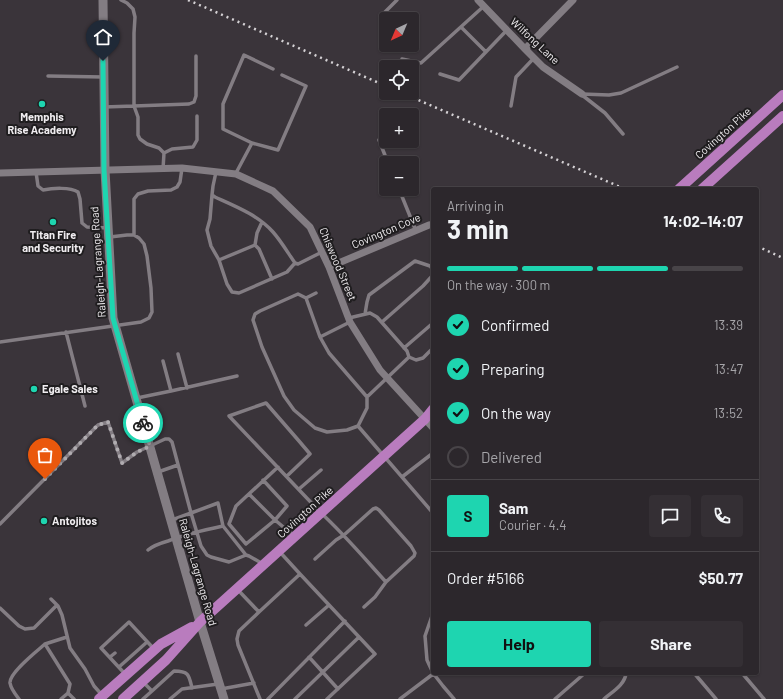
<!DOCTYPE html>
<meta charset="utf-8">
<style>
:root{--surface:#2c272c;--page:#342f34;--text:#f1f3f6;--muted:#a6a5a9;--line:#484448;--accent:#1ed5b0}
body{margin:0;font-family:Barlow,sans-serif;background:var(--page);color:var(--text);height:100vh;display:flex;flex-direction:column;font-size:15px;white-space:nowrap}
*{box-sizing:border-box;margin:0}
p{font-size:13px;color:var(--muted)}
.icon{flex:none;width:22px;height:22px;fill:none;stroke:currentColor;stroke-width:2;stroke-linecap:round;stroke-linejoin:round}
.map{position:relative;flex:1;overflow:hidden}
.details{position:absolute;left:431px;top:187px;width:328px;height:488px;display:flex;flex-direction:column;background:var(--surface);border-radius:4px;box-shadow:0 1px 3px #0004,0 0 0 1px var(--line)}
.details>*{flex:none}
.needle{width:26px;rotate:224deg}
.tools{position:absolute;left:379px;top:12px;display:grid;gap:8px}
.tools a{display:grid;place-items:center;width:40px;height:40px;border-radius:4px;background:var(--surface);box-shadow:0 1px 3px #0004,0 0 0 1px var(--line);font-size:20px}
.pin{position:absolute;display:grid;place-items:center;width:34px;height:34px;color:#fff;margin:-41px -17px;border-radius:50% 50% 50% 0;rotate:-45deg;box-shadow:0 0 4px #0007}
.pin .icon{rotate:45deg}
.courier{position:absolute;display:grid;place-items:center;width:40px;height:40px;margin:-20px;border:3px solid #1ed5b0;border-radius:50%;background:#fff;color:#222;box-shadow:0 1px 5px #0007}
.overview em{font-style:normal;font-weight:700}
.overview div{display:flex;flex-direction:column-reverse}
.overview{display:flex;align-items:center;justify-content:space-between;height:68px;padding:0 16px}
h1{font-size:26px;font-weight:700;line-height:30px}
.bar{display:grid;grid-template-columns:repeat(4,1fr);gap:6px 4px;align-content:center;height:48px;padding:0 16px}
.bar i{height:5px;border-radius:3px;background:var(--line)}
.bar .selected{background:var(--accent)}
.bar p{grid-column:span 4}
.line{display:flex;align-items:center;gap:10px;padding:0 16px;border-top:1px solid var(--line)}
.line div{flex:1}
.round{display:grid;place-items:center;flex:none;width:42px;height:42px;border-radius:4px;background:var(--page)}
ol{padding:0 16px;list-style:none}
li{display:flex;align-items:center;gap:12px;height:44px}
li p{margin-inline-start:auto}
li .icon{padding:4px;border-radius:50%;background:var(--accent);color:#111;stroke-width:4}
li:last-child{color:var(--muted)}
li i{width:22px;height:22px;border:2px solid var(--line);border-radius:50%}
.cta{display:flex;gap:8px;margin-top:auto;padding:8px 16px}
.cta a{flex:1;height:46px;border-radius:4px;background:var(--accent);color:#111;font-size:16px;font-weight:700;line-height:46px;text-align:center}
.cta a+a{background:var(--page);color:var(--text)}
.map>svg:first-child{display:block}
</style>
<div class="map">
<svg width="783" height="699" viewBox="0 0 783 699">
<rect width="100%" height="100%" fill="#3a343a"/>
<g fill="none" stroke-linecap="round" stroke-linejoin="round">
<path stroke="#837d83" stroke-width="3.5" d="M121,0L127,3L133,9L135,17L134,33V106L189,104L194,102L196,96V56
M380,17L397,0
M461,27L486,52
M402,59L421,63L484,6
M440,74L459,80L507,30
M48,76L103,77
M582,94L609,95L621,93L677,67
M582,95L605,113L623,134
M511,106L516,77L534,58
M104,107L134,106L138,117V135L140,139L147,144L159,148L164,153L163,169
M379,140L388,163
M252,143L223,129V104L244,55L273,69
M164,153L172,149L193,147L197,140V116
M36,172L38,186L43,190C53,188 70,187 78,192L80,199L82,223L87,227L108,228
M216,172L213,186L212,195L215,197C235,206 258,215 273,232C281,241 288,253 295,263L298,264L322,252
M236,173L252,143L278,150L306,86L282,75
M399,189L416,231
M212,195L210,219L207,230L211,246L219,260
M134,235V199L138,194L148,191L171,190L177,187L180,182L182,168
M255,245L257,233L262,222
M272,279L259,249L255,245L219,260L227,284L232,292L239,293L287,272L295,263
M306,298L316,293
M365,314L367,302L369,295L415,261L430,266L433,270
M349,318L370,313L377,317L407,351L409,357L367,397
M382,322L423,286L433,275
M66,332L85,406
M320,337L350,322
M0,342L141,322L149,318L152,312L151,288L147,256L144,244L139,238L134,235H127L110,237
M404,348L433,323
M178,354L187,388
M409,357L416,360L423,358L433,348
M171,391L237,376
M137,398L171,391L163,361
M358,426L347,430L327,432L315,428L294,410L284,396L262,347L253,320L255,314L260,311L298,294L306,298L320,337L329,353L367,397V408L358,426L433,513
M158,472L178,465
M287,476L310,454L299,441L266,403L229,416L321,513C344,534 365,559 386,582L414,556L415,553L411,546L379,510L376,508L373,509L344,535L336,540L315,559
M402,477L433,453
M263,480L287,506L275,520L246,544L229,524L236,506L278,467
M299,489L321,470
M249,494L275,520L294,536
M0,524L95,428L98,425L108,422L122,463L137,452L165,439H169L172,442L191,513L172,520
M223,526L218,503L191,513L201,546L207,555L211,557L229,562L246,555L249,556L263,564
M148,550C154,545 161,543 168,541C186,534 204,530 223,526L246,555
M300,574L375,654L327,699
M238,590L259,612L300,574L279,551
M51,599L58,606L62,615L70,648L85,669L94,686L102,695
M364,607L375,597L386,582
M0,608L19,626L25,629L34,628L57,605
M259,612L239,631L237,639L238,645L260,699
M433,613L425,636L427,660L433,673
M306,625L329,605
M67,637L45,644L70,684L68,693
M110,657L115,653
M309,657L338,689
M119,667L147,642
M433,673L443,686L454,699
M694,673L716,699
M742,673L764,699
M126,675L101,648L129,622L154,649
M143,682L152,691L143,699
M221,689L254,683
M152,691L174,671C189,671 189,675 192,688
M19,699C15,694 11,689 10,683C9,673 37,651 45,644
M61,699L68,693L74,699
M170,699L182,689L218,684
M268,699L345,621
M295,699L359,637
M400,699L433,674
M555,699L585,673
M604,699C612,692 625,685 626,673"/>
<path stroke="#837d83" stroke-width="7" d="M478,0L525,49L543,67L582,94
M525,49L573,0
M0,173L182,168L236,174L273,191L310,227L329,267L350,322L380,370L433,428
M329,267L429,225"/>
<path stroke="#837d83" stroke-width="9" d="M103,0L105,170L113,318L200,622L224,699"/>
<path stroke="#b97cbe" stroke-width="10" d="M679,189L783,95
M702,189L783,116
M99,699L161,644L192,627
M123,699L166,660L200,622L425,419L433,409"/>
<path stroke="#d5d2d5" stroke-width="2.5" stroke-dasharray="2 4" stroke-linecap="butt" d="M188,0L386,86
M402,93L625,189
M757,246L783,258"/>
</g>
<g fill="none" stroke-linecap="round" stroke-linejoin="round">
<path stroke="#b0acb0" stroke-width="4" stroke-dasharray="0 7.2" d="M45,479L95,428L98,425L108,422L122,463L137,452L150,446L143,423"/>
<path stroke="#1ed5b0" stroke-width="5" d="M103,61L104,170L113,318L143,423"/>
</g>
<g fill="#1ed5b0" stroke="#1f1d1f" stroke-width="1.5">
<circle cx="42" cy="104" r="4"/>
<circle cx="53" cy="222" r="4"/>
<circle cx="34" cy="389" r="4"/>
<circle cx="44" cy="521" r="4"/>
</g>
<g text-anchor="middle" stroke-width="4" stroke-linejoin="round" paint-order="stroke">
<g font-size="11" fill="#f0edf0" stroke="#1f1d1f">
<text transform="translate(535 41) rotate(43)" y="4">Wilfong Lane</text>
<text transform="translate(723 133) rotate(-42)" y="4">Covington Pike</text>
<text transform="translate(386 231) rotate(-23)" y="4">Covington Cove</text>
<text transform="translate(98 262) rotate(-94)" y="4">Raleigh-Lagrange Road</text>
<text transform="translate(338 264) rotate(67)" y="4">Chiswood Street</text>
<text transform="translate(305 512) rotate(-42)" y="4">Covington Pike</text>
<text transform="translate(198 572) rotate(74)" y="4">Raleigh-Lagrange Road</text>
</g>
<g font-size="11" font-weight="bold" fill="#f0edf0" stroke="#1f1d1f">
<text x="42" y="121">Memphis<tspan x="42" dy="13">Rise Academy</tspan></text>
<text x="53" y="239">Titan Fire<tspan x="53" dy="13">and Security</tspan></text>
<text x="42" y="393" text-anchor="start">Egale Sales</text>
<text x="52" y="525" text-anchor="start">Antojitos</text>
</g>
</g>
</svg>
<div class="tools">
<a><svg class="needle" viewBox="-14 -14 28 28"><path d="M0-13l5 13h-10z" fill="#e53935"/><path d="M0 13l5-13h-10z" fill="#a6a5a9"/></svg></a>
<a><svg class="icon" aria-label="locate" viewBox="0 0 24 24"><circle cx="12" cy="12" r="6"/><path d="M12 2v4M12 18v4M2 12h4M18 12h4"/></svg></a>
<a>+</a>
<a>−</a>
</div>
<div class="pin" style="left:45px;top:479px;background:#ea580c"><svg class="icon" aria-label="bag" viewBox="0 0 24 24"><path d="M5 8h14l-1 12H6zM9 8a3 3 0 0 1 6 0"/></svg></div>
<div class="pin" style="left:103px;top:61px;background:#1f2937"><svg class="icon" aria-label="home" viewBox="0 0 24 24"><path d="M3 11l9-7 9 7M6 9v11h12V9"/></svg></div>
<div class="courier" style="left:143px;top:423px"><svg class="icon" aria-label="bike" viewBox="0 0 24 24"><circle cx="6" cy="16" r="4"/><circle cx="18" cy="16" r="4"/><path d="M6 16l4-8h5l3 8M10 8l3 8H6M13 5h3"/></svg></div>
<section class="details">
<div class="overview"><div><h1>3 min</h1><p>Arriving in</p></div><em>14:02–14:07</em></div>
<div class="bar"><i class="selected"></i><i class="selected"></i><i class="selected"></i><i></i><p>On the way · 300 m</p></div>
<ol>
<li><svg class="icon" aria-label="check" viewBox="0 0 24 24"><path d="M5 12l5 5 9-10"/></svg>Confirmed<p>13:39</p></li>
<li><svg class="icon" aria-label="check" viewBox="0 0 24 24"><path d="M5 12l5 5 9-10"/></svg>Preparing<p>13:47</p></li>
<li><svg class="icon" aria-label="check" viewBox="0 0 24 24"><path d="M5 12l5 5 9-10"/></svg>On the way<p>13:52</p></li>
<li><i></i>Delivered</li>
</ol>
<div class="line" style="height:72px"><b class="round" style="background:var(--accent);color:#111">S</b><div><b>Sam</b><p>Courier · 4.4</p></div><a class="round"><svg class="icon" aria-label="chat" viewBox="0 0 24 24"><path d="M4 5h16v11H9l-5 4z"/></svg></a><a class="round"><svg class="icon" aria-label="phone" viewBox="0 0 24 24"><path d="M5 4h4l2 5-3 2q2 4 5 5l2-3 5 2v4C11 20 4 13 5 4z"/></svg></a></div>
<div class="line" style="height:52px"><div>Order #5166</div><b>$50.77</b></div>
<div class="cta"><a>Help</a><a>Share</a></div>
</section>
</div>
